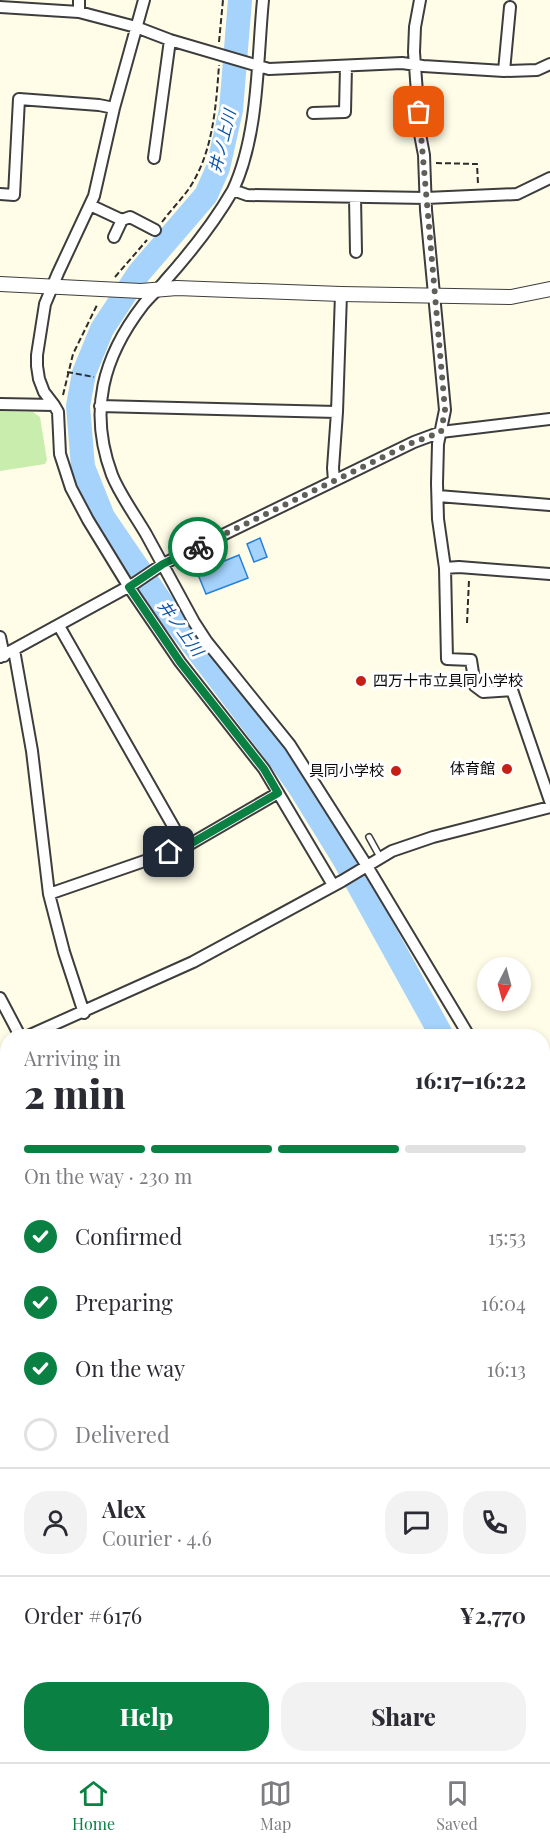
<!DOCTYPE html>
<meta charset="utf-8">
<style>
:root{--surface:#fff;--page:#f2f2f3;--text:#2b2b33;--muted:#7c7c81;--line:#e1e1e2;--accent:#0b8043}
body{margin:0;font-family:"Playfair Display","Noto Sans JP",serif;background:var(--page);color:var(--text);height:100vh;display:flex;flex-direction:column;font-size:22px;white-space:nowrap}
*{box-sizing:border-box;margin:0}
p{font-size:20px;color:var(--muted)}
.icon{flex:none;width:33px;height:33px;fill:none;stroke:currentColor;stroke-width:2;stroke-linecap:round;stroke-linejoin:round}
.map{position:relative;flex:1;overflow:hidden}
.panel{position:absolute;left:0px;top:1029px;width:550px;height:734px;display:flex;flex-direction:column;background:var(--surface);border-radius:24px 24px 0 0;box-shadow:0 3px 9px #0003}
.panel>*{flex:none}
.needle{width:39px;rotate:186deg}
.buttons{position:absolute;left:477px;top:957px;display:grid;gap:12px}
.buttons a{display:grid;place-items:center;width:54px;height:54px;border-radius:50%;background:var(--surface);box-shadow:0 3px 9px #0003;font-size:30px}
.pin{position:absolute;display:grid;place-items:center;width:51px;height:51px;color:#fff;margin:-26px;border-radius:12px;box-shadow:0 3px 9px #0006}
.courier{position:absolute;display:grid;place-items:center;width:60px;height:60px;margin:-30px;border:4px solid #0b8043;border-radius:50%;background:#fff;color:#222;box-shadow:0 2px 8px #0007}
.overview em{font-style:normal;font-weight:800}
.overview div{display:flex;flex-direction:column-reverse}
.overview{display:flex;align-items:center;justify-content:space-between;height:102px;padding:0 24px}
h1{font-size:39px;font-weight:800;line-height:45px}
.bar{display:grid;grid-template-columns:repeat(4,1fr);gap:9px 6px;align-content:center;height:72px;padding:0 24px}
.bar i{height:8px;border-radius:4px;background:var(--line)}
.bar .selected{background:var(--accent)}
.bar p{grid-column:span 4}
.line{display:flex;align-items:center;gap:15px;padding:0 24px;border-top:2px solid var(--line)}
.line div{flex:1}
.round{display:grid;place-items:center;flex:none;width:63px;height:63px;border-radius:24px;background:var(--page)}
ol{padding:0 24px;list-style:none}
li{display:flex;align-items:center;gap:18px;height:66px}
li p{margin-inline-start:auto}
li .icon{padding:6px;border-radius:50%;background:var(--accent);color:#fff;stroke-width:4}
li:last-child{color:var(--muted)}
li i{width:33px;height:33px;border:3px solid var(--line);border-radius:50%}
.action{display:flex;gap:12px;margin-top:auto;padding:12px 24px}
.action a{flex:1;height:69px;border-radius:24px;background:var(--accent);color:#fff;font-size:24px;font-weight:800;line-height:69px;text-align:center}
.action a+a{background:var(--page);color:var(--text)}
.tab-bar{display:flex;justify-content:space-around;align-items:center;height:84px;border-top:2px solid var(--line);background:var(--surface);font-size:16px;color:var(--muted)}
.tab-bar a{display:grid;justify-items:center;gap:3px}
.tab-bar .selected{color:var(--accent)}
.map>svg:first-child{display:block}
</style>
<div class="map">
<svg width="550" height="1762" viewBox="0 0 550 1762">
<rect width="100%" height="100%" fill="#fffde7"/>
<path fill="#c8edad" d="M0,411L33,412L40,417L47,460L45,464L0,471Z
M0,1163L8,1178L7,1623L0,1608Z
M76,1755H308L312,1762H80Z"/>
<path fill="#a5d3fc" stroke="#2580da" stroke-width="1.5" d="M260,538L267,557L254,562L247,544Z
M239,555L248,578L206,594L197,572Z"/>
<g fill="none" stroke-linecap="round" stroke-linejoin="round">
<path stroke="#a5d3fc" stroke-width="24" d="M240,0L231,110L218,168L206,195L139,273L102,329L84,373L78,406L83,467L103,517L163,605L278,756L299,786L344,859L442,1036
M543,1268L550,1288"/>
<defs>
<path id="service" d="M369,837L380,857
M0,1095L8,1110
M351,1755L355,1762"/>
<path id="minor" d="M263,0C257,61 259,134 233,190L247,195L426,198L517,194L550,178
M420,0L415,27L414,52L420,134L424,155L426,210L445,410L438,444L437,483L438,519L445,568L447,659L471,660L475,686L483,692L512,690L550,801
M0,7L79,12L136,27L170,40L269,69L402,63L423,66L504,71L537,70L550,64
M79,12V0
M504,71L510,7
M313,113L345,112L346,66
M154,158L170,40
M233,190C214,223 190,253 165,281C158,290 150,296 143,305C103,357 88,411 112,475C120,495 135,515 146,534C162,563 178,593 194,622L207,642L290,745L367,866L469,1036
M0,194L14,195L19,99L99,105L114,108
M355,197L356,252
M90,205L122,220L130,217L155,230
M114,237L122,220
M0,404L54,405L58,412L60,454L71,488L88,520L129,587L180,662L264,769L333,885
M54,405L44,392L39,379L37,366V355L45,304L58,273L94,196L114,108L144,0
M100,406L337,412
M334,481L333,468L337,412L341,294
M438,496L550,505
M445,568L459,567L550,574
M59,626L185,847
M0,637L4,656
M14,650L32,751L49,894L64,952L84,1013
M0,657L135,583L163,564L414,442L441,432L550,419
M49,894L185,847L278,793
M0,998L20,1036
M28,1036L193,962L342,881L392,851L433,837L550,807
M543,1155L550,1154
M543,1406L550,1415
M401,1755L405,1762"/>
<path id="tertiary" d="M0,284L141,291L177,288L341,294L511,297L550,289"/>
</defs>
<use href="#service" stroke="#3d3d3d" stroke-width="8"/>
<use href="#minor" stroke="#3d3d3d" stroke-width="14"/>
<use href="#tertiary" stroke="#3d3d3d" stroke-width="16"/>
<path stroke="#2c2c2c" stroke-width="2" stroke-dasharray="6 3" stroke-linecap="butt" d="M219,42L223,0
M436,163L477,164L478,184
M162,222C170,211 180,201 188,190C213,154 216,107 219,65
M115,277L147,240
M67,372L94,377
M63,395L73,354L98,303
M467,623L469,580
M0,1180L8,1192
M0,1234L8,1246
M0,1324L8,1342
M0,1371L8,1363
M0,1558L8,1571
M0,1699L8,1695
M111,1755L115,1762
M295,1755L299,1762"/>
<use href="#service" stroke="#fff" stroke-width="5"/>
<use href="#minor" stroke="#fff" stroke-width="10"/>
<use href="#tertiary" stroke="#fff" stroke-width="14"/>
</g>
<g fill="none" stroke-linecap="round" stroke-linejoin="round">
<path stroke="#605f57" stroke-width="6" stroke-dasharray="0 10.8" d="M198,547L414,442L441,432L445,410L419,112"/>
<path stroke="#0b8043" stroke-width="8" d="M169,852L185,847L278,793L264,769L180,662L129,587L163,564L198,547"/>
</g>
<g fill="#c61f16" stroke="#fff" stroke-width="2">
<circle cx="361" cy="681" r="6"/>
<circle cx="507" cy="769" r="6"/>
<circle cx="396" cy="771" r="6"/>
</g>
<g text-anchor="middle" stroke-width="6" stroke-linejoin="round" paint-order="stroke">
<g font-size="15" fill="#0a0a0a" stroke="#fff" text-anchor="end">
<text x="373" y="686" text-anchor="start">四万十市立具同小学校</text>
<text x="495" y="774">体育館</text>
<text x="384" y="776">具同小学校</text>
</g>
<g font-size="16" font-style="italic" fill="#0952a6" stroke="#fff">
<text transform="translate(222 141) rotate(-76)" y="6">井ノ上川</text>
<text transform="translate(181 628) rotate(54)" y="6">井ノ上川</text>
</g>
</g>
</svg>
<div class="buttons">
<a><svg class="needle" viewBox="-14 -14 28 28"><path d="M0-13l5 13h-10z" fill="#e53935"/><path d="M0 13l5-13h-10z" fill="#7c7c81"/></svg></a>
</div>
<div class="pin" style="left:419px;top:112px;background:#ea580c"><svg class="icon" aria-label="bag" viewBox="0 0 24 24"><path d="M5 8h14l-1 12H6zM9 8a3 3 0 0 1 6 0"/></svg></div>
<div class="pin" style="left:169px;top:852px;background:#1f2937"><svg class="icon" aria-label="home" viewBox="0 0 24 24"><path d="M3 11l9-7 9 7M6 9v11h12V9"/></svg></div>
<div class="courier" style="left:198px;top:547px"><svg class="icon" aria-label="bike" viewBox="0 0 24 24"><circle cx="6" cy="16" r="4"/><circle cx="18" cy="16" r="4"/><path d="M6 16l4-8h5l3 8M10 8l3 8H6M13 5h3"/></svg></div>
<section class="panel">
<div class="overview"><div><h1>2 min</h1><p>Arriving in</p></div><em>16:17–16:22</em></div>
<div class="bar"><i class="selected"></i><i class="selected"></i><i class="selected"></i><i></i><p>On the way · 230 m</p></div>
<ol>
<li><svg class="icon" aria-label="check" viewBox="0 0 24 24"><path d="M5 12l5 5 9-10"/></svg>Confirmed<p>15:53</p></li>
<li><svg class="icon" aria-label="check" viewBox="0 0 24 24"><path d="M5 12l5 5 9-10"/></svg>Preparing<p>16:04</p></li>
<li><svg class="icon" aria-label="check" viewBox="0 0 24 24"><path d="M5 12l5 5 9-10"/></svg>On the way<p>16:13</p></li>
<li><i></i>Delivered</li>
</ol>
<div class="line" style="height:108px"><a class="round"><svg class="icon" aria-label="person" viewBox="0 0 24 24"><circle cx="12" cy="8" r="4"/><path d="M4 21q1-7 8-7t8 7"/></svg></a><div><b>Alex</b><p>Courier · 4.6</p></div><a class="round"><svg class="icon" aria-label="chat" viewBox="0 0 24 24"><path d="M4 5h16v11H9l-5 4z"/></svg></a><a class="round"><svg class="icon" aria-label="phone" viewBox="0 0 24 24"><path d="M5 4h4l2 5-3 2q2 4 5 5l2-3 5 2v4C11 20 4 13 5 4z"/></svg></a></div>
<div class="line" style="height:78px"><div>Order #6176</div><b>¥2,770</b></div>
<div class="action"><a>Help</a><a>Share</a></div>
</section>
</div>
<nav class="tab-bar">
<a class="selected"><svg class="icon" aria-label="home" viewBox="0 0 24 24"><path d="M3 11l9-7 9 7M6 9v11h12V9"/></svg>Home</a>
<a><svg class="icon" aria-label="map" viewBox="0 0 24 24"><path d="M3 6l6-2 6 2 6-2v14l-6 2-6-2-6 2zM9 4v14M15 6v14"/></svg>Map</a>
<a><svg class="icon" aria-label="saved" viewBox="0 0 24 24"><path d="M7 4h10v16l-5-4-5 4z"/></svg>Saved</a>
</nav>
